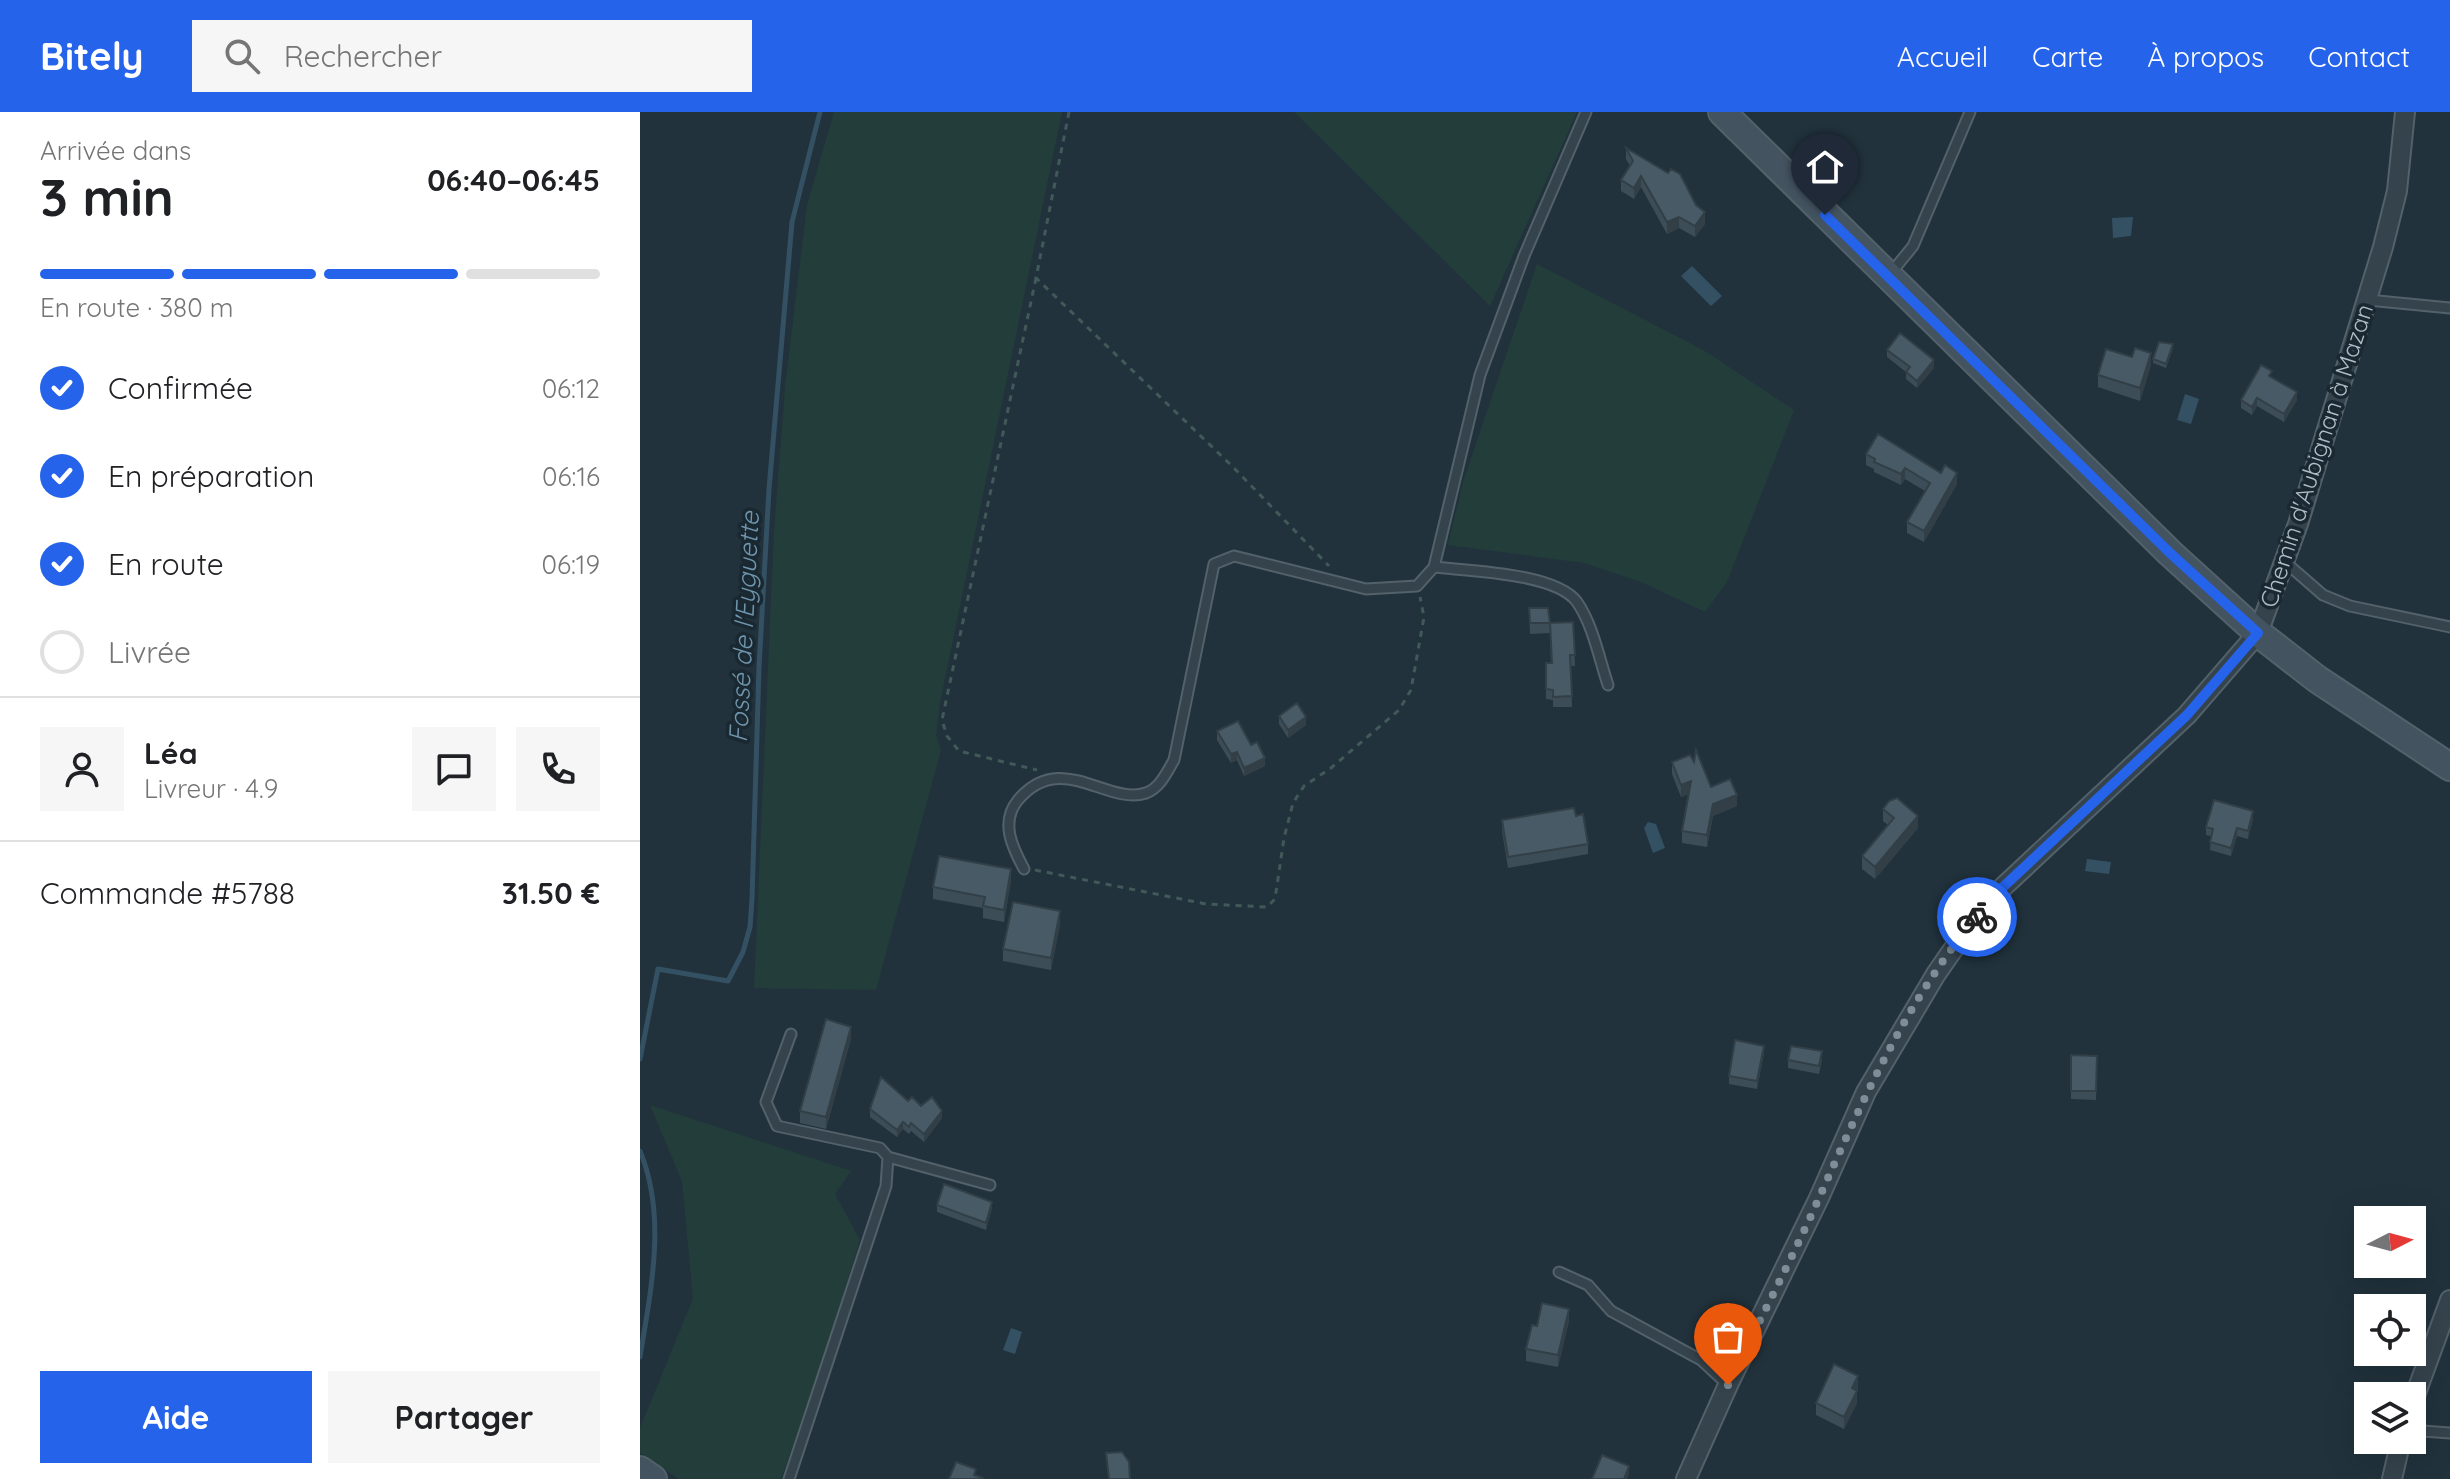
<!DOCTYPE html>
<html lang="fr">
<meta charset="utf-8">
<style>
:root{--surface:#fff;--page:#f6f6f6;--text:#202124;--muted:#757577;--line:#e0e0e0;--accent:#2563eb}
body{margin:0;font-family:Quicksand,sans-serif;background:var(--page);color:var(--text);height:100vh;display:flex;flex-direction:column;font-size:30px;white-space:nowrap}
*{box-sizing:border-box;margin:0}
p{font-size:26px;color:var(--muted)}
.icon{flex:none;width:44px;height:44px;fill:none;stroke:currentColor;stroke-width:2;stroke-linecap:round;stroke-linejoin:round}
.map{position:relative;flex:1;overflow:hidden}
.details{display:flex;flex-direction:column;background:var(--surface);width:640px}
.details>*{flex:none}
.needle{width:52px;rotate:84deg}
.buttons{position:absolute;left:1714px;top:1094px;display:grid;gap:16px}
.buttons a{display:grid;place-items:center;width:72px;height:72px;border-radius:0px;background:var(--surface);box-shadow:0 8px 32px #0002;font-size:40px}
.pin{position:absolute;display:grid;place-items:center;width:68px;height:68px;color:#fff;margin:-82px -34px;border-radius:50% 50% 50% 0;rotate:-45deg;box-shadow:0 0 8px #0007}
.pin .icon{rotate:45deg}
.courier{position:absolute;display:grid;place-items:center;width:80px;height:80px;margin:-40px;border:6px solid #2563eb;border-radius:50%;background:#fff;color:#222;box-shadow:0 2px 10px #0007}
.head em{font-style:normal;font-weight:700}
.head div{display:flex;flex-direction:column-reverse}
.head{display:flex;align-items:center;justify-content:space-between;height:136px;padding:0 40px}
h1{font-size:52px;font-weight:700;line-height:60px}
.bar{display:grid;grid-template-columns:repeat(4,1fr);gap:12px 8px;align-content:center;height:96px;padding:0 40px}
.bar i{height:10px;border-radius:6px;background:var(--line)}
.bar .current{background:var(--accent)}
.bar p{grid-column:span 4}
.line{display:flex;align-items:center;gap:20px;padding:0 40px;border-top:2px solid var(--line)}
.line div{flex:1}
.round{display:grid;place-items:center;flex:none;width:84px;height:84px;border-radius:0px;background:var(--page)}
ol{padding:0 40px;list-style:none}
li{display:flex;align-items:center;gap:24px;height:88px}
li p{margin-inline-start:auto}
li .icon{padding:8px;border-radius:50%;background:var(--accent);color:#fff;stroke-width:4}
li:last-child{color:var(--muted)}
li i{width:44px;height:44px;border:4px solid var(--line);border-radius:50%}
.primary-button{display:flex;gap:16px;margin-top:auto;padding:16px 40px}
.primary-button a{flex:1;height:92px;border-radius:0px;background:var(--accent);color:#fff;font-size:32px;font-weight:700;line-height:92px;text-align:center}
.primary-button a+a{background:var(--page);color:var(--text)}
header{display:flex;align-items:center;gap:48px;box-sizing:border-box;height:112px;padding:0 40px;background:var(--accent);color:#fff}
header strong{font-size:38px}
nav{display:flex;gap:44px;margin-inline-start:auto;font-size:28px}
.search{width:560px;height:72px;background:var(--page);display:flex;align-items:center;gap:20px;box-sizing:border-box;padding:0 28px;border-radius:0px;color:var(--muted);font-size:30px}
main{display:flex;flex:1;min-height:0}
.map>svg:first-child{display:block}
</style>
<header>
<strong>Bitely</strong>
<div class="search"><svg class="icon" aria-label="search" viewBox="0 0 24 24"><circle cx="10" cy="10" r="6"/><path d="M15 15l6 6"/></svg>Rechercher</div>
<nav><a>Accueil</a><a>Carte</a><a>À propos</a><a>Contact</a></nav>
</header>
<main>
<section class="details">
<div class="head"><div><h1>3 min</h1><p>Arrivée dans</p></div><em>06:40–06:45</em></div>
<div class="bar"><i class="current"></i><i class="current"></i><i class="current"></i><i></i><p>En route · 380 m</p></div>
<ol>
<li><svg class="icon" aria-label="check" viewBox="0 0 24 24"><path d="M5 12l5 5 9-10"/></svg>Confirmée<p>06:12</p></li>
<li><svg class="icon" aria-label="check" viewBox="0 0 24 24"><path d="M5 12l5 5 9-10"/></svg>En préparation<p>06:16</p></li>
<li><svg class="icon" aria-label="check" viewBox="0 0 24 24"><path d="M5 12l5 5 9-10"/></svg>En route<p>06:19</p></li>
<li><i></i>Livrée</li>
</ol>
<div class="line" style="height:144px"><a class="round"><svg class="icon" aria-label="person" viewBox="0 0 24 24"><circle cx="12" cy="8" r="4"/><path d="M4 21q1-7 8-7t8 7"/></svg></a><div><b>Léa</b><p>Livreur · 4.9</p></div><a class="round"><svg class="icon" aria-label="chat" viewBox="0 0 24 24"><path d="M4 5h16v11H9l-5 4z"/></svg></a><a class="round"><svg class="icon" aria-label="phone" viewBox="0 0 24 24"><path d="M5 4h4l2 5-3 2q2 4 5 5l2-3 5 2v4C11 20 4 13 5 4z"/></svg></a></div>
<div class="line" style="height:104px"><div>Commande #5788</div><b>31.50 €</b></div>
<div class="primary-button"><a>Aide</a><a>Partager</a></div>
</section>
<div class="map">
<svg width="1810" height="1367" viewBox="0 0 1810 1367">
<rect width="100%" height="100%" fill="#21323c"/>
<path fill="#233d3b" d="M194,0H422L300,591L296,623L301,638L236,878L114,876L134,420L145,275L167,93Z
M654,0H937L850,194Z
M897,152L1065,239L1154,298L1087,470L1065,500L1001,470L944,451L808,433L823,370Z
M10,993L211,1059L195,1082L220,1128L174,1277L141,1367H39L0,1341V1316L53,1187L42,1069Z"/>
<path fill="#345164" d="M1493,105L1491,124L1473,126L1472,106Z
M1052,154L1082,184L1071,194L1041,164Z
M1545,282L1559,287L1551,312L1537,308Z
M1008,710L1016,712L1025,736L1013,741L1004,716Z
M1447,747L1471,750L1469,762L1445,759Z
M371,1216L382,1220L375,1242L363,1238Z"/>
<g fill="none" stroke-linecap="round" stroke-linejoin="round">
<path stroke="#345164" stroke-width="5" d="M0,947L18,857L88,869L103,840L110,815L112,787L119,555L129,377L152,110L180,0
M0,1039C27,1104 11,1177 0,1245"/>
<defs>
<path id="lane" d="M1251,161L1273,134L1330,0
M1728,188L1810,196
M1645,450L1683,483L1710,494L1810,515
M794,455C829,459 916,461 937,490C953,513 959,546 968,573
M384,757C372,735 360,710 378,688C421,637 467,694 506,681C520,676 527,660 534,648L574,452L594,444L726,477L777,474L794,455L840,263L884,144L946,0
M248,1045L350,1073
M919,1160L948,1173L971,1199L1061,1248L1088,1273
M1772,1315L1783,1319L1810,1321
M149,1367L246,1074L248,1045L240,1036L137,1014L126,990L151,922"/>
<path id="street" d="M1772,1292L1810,1188
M1046,1367L1088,1273L1179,1086L1226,980L1296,862L1330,813L1362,776L1547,603L1618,521L1658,412L1743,135L1757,79L1765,0
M1752,1367L1761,1328"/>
<path id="secondary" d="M1082,0L1530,441L1618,521L1677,567L1810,655
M0,1358L13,1367"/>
</defs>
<use href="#lane" stroke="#53616a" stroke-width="13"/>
<use href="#street" stroke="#53616a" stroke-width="22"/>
<use href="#secondary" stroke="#53616a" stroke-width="30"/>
<path stroke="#415958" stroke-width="3" stroke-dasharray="6 6" stroke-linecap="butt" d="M429,0L396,166L592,354L689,454
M396,166L302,608L307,624L319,639L397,658
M395,758L566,792L627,795L635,787L644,726L653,691L664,674L691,656L759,598L771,578L784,505L780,485"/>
<use href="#lane" stroke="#35434c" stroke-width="9"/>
<use href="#street" stroke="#35434c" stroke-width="18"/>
<use href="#secondary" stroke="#435360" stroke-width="26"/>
</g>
<path fill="#3d4d57" d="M986,36L1065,112L1055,125L1039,116L1027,122L1001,75L994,87L981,79V68L990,54L986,47Z
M1533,236L1526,256L1513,251V247Z
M1247,238L1294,256L1277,276L1266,267V260L1247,245Z
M1511,253L1500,289L1458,275V263Z
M1632,265L1657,288L1644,310L1617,294L1612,303L1601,296V288Z
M1226,342L1317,372L1284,430L1267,421V410L1285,379L1265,367L1261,373L1234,360V357L1226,353Z
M889,496L910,511L933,510L935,554H931L932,595H913V588L906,587V551H911L910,521L890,522Z
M639,604L666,613L648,626L639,612Z
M577,619L625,654L604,664L597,648L591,651L577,628Z
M1032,650L1071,675L1097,694L1073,704L1067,735L1042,731V719L1049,682L1041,685L1032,662Z
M1243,697L1278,716L1235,767L1222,757V744L1248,713L1243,709Z
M936,704L948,732V742L868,756L862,719V708Z
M1613,707L1608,727L1597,724L1591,744L1570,738L1571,724L1566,723V715Z
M371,769L364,810L343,806V796L293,787V775Z
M420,812L411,858L363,849V837Z
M211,927L186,1017L160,1011V999Z
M1124,941L1117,977L1089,972V964Z
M1431,943L1457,944L1456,988L1431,987Z
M1182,947L1179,962L1148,956V948Z
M268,989L281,994L302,1006L284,1030L271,1019L269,1022L263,1017L257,1025L230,1005V997Z
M297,1093L352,1096L346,1118L297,1100Z
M929,1209L918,1255L886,1249V1237L897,1214Z
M1218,1276L1217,1279V1291L1204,1317L1176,1303V1291Z"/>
<path fill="#323f47" d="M1001,64V75L994,87V76Z
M1065,100V112L1055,125V114Z
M1039,105V116L1027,122V110Z
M1511,241V253L1500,289V276Z
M1294,248V256L1277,276V269Z
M1657,280V288L1644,310V302Z
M1617,286V294L1612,303V295Z
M1265,356V367L1261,373V362Z
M1317,361V372L1284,430V419Z
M666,605V613L648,626V618Z
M597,640V648L591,651V642Z
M625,646V654L604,664V656Z
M1051,669V681L1041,685V673Z
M1097,683V694L1073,704L1067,735V723L1073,692Z
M1613,699V707L1608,727V719Z
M1278,704V716L1235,767V755Z
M1597,716V724L1591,744V736Z
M371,757V769L364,810V798Z
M420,799V812L411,858V846Z
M211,915V927L186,1017V1005Z
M1124,934V941L1117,977V969Z
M302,999V1006L284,1030V1022Z
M263,1010V1017L257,1025V1018Z
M352,1090V1096L346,1118V1111Z
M929,1197V1209L918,1255V1243Z
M1218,1264V1276L1212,1289V1276Z
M1217,1279V1291L1204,1317V1305Z
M989,1354V1362L987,1367H984Z"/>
<path fill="#475a65" stroke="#323f47" stroke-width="2" d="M986,36L1028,61L1031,57L1040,62L1056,93L1065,100L1055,114L1039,105L1027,110L1001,64L994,76L981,68L993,49Z
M1260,221L1294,248L1277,269L1266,260L1270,255L1247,238Z
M1519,230L1533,232L1526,252L1513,247Z
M1495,236L1511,241L1500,276L1458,263L1466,237L1492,245Z
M1621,253L1632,259L1629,264L1657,280L1644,302L1617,286L1612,295L1601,288Z
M1238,322L1301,361L1305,353L1317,361L1284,419L1267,410L1290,371L1265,356L1261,362L1234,350L1235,347L1226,342Z
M889,496H908L910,511L933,510L935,543H930L932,584L913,585V578L906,577V551H912L910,511H890Z
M657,591L666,605L648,618L639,604Z
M598,609L611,633L617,630L625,646L604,656L597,640L591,642L577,619Z
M1056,638L1071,675L1090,667L1097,683L1073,692L1067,723L1042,719L1051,669L1041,673L1032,650L1050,643L1054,650Z
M1257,686L1278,704L1235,755L1222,744L1254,706L1243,697L1249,689Z
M1574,688L1613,699L1608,719L1597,716L1591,736L1570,730L1573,717L1566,715Z
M934,696L936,704L943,702L948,732L868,745L862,708Z
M299,744L371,757L364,798L343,794L345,785L293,775Z
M373,790L420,799L411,846L363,837Z
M186,907L211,915L186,1005L160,999Z
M1095,928L1124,934L1117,969L1089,964Z
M1151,934L1182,939L1179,954L1148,948Z
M1431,943L1457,944L1456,979H1431Z
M241,965L268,989L272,985L281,994L292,985L302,999L284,1022L271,1011L269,1015L263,1010L257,1018L230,997Z
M304,1072L352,1090L346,1111L297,1093Z
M902,1191L929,1197L918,1243L886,1237L892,1213L897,1214Z
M1194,1252L1218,1264L1212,1276L1217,1279L1204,1305L1176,1291Z
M482,1340L489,1350L490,1367H469L466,1341Z
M962,1343L989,1354L984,1367H952Z
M316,1350L336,1357L334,1363L343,1366L342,1367H309Z"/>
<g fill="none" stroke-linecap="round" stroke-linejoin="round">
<path stroke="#7e8d97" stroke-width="8" stroke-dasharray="0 14.4" d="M1088,1273C1118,1211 1151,1149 1179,1086C1223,988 1267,887 1337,805"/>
<path stroke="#2563eb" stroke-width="10" d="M1185,103L1530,441L1618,521L1547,603L1362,776L1337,805"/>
</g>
<g text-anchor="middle" stroke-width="7" stroke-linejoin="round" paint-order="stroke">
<g font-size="24" fill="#b0bec8" stroke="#1a2831">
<text transform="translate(1677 344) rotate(-72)" y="8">Chemin d'Aubignan à Mazan</text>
</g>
<g font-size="26" font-style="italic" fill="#6f96ad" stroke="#1a2831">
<text transform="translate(104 515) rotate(-87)" y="9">Fossé de l'Eyguette</text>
</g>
</g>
</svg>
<div class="buttons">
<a><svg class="needle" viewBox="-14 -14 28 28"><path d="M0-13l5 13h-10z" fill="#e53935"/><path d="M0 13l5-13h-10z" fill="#757577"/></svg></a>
<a><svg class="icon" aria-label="locate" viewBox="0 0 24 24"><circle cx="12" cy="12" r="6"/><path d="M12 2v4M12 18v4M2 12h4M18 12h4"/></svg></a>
<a><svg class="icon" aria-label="layers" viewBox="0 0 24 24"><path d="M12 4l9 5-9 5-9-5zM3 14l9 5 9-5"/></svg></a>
</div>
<div class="pin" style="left:1088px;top:1273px;background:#ea580c"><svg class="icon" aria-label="bag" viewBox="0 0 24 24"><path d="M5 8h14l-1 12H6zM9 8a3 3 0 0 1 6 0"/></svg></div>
<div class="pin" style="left:1185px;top:103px;background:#1f2937"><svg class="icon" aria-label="home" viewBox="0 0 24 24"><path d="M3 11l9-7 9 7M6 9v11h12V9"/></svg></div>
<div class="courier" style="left:1337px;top:805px"><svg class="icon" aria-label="bike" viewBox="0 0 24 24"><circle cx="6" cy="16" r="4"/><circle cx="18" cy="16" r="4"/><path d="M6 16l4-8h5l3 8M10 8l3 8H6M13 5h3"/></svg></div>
</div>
</main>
